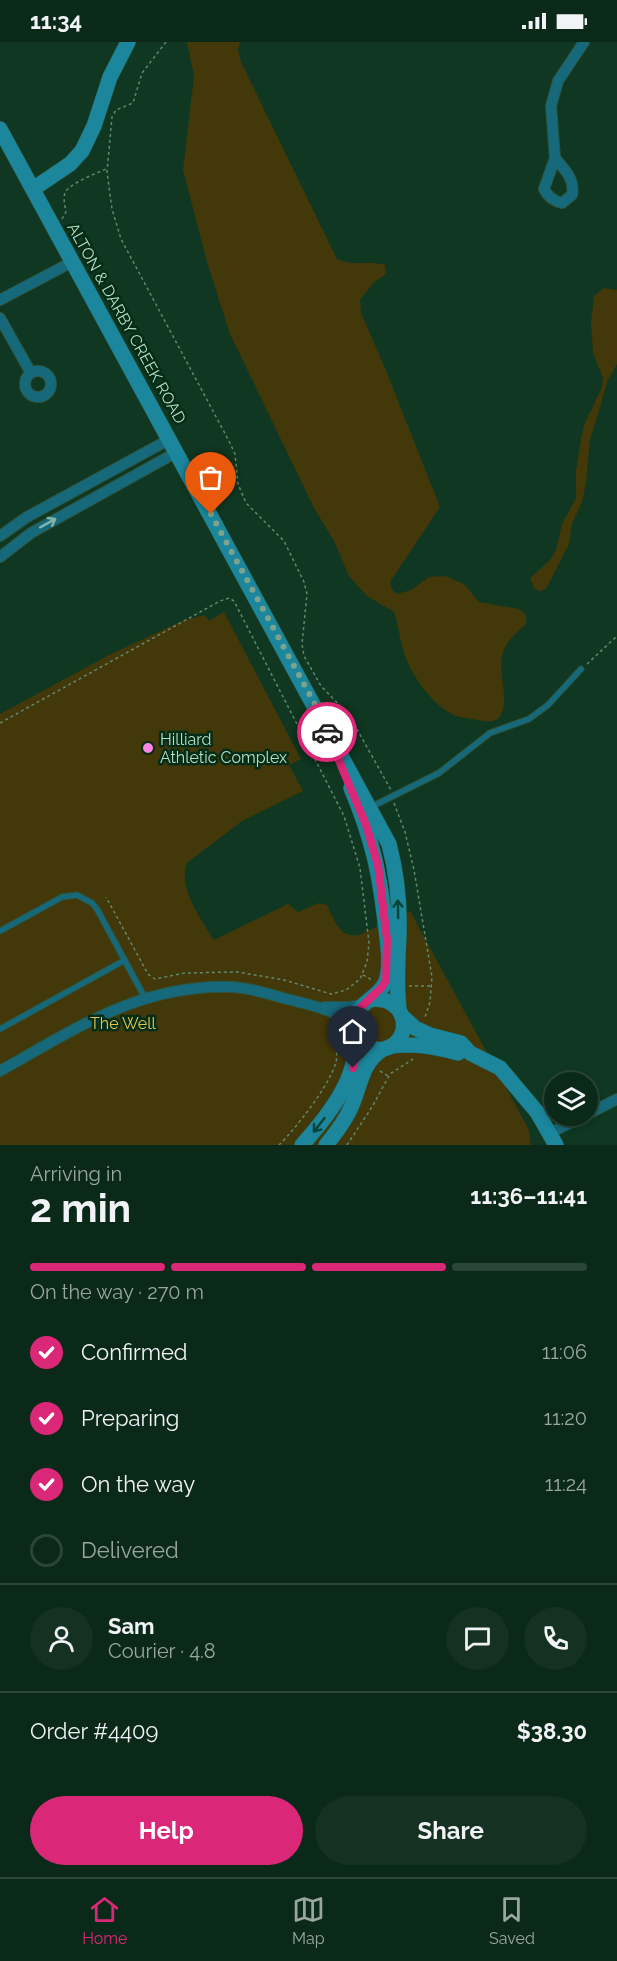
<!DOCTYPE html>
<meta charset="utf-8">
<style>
:root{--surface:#0b2919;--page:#143122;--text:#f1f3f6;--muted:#9aa6a2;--line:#2b4538;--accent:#db2777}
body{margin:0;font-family:Raleway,sans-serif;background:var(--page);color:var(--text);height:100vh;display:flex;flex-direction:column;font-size:22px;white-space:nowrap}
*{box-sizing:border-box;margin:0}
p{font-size:20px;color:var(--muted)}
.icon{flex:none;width:33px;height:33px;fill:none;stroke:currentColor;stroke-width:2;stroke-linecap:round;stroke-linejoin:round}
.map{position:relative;height:1103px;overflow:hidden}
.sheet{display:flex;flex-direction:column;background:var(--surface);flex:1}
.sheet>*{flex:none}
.tools{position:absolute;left:544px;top:1030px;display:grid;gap:12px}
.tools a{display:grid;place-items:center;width:54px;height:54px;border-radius:50%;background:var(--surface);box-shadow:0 3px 9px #0003,0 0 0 2px var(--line);font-size:30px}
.pin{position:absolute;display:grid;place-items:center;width:51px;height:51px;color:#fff;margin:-62px -26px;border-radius:50% 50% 50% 0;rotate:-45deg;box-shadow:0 0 6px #0007}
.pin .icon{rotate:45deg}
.courier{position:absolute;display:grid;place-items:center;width:60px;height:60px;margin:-30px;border:4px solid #db2777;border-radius:50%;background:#fff;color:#222;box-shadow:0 2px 8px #0007}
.overview em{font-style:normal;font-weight:700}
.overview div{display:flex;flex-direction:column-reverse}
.overview{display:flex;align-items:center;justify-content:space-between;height:102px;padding:0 30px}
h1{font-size:39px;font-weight:700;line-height:45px}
.bar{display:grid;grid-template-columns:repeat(4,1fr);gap:9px 6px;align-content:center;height:72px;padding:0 30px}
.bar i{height:8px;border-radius:4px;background:var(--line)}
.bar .on{background:var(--accent)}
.bar p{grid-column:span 4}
.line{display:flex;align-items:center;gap:15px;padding:0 30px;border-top:2px solid var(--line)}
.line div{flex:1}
.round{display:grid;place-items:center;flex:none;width:63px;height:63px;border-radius:32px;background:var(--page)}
ol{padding:0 30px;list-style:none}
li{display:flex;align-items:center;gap:18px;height:66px}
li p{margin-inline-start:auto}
li .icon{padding:6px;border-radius:50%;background:var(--accent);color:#fff;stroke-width:4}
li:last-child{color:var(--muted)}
li i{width:33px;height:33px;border:3px solid var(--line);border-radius:50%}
.button{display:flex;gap:12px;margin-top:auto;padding:12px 30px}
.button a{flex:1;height:69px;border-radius:36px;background:var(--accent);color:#fff;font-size:24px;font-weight:700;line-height:69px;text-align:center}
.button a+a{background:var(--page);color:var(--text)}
.status{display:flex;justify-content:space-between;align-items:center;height:42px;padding:0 30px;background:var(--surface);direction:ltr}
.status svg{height:16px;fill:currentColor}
.tab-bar{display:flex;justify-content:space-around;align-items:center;height:84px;border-top:2px solid var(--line);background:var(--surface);font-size:16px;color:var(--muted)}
.tab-bar a{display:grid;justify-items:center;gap:3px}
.tab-bar .on{color:var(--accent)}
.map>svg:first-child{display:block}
</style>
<div class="status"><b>11:34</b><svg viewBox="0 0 49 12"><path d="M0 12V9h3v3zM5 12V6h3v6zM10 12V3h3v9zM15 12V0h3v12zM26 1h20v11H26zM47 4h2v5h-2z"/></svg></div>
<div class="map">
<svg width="617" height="1103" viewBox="0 0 617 1103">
<rect width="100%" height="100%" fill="#0f3721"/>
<path fill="#433809" d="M187,0H240L238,8L241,20L337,217C355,225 368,218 385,223L386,232L373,241L360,258L361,271L385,326L440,465L390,540L392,548L397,552L411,548L429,535L445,534L464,542L479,560L519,567L526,573V582C521,587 514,592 510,598C490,623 512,651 501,673C496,682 485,679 477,678C468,676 459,676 450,671C432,661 412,634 405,614C400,600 399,585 394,570L367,554L349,534L334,499L314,466L230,292L207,220L183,128L194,34Z
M604,246L617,248V322L608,338L590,398L586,441L582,460L572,482L569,502L546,547L539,549L534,546L530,536L550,518L556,508L562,482L576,456V428L581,397L584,383L602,345L603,336L593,311L591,280L594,254Z
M224,570L301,717L289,723L303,749L242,779L187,821C177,844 202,879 214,898L288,862L298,870L319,861L327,863C335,879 339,896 359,893L410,869L529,1088L531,1103H0V672L109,613L184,578L205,573L209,579Z"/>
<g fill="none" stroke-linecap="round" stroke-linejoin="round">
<defs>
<path id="lane" d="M371,765L439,731L490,691L529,677L548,663L581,627
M0,889L62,855L77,853L92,861L97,867L145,956
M0,987L125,918"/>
<path id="street" d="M555,116C565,128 575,137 572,153L562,161C553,159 548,155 544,147L555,116L551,64L558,39L584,0
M0,258L72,220
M0,276L31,331
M25 342a13 13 0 1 1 26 0a13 13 0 1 1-26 0Z
M0,494L27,475L170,397
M0,515L31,491L177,410
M324,965H349L362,963
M0,1029C77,986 140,942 233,945C251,946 269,952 287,957C310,963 336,967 353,985
M588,1072L617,1057
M550,1091L584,1074"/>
<path id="secondary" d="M0,87L389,802C397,832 400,862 399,893C398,919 396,942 399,967
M33,147L70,122L82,109L94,84L110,35L128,0
M351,746C373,798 380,833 386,888C388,903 391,924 386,939C379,958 350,962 354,986C356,1000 370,1010 384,1007C416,999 407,951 369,958
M403,975L415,986L430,993L461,1001L470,1011L500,1026L537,1070L556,1103
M391,1004C415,1001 435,1005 458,1011
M302,1103C329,1073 359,1035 356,993
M326,1103C336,1091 346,1078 352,1063C361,1042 362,1020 383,1007"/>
</defs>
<use href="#lane" stroke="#2e553f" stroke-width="7"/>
<use href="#street" stroke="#2e553f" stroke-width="12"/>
<use href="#secondary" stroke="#2e553f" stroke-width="16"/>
<path stroke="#628871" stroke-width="1.5" stroke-dasharray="3 3" stroke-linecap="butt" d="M166,0L142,31L133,61L116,68L112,75L107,130L112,167L121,197L229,399L235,412L238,442L246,461L284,499L304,540L307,552L302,602L304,614L321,644L349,673L391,748
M62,177L66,170C65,165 63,156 65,151C68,142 97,131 106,127
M587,622L617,594
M0,681L220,559L229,556L234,559L344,774L360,826L369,901L367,920L360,937L346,948L331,952L284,938L237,930L185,931L155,937L148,932L106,855
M394,761L405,790L414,828L432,935L430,960L425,975
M363,933L372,938
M409,944H431
M380,1029L388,1034
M279,1103C296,1086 330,1043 336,1020C339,1008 331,995 334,983
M347,1103L372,1065L390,1032L413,1017"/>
<use href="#lane" stroke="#16697a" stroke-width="5"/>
<use href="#street" stroke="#16697a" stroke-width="10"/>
<use href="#secondary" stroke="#1b869c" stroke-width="15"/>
</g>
<defs><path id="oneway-shaft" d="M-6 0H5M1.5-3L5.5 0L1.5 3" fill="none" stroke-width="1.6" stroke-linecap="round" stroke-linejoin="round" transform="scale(1.5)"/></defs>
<use stroke="#81b4ab" href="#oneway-shaft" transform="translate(48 481) rotate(-29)"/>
<g stroke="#0a4338">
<use href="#oneway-shaft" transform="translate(398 867) rotate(-91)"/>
<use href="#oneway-shaft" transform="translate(319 1083) rotate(128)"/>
</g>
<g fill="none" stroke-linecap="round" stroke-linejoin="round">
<path stroke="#7ea38c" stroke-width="6" stroke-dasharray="0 10.8" d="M211,472L317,666L327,690"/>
<path stroke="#db2777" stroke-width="8" d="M327,690L366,783L378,823L387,898L386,938L382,945L357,969L354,977L357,1010L353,1026"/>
</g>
<circle fill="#fc86e4" stroke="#042d17" stroke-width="2" cx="148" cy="706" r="6"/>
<g text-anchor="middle" stroke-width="5" stroke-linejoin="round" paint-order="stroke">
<g font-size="16" fill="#baddc5" stroke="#042d17">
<text transform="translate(127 281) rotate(61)" y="6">ALTON &amp; DARBY CREEK ROAD</text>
</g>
<g font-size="16" fill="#baddc5" stroke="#042d17" text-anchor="start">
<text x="160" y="703">Hilliard<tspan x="160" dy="18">Athletic Complex</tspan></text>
</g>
<g font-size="16" fill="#e5c648" stroke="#042d17">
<text x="123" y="987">The Well</text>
</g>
</g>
</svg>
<div class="tools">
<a><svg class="icon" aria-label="layers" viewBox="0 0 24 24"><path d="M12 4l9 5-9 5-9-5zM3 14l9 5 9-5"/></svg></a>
</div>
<div class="pin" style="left:211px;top:472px;background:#ea580c"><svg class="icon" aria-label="bag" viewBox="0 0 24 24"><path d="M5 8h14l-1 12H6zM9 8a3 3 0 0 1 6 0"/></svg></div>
<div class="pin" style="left:353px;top:1026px;background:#1f2937"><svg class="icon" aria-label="home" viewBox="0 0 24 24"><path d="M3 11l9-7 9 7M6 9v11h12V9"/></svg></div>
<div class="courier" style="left:327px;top:690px"><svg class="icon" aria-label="car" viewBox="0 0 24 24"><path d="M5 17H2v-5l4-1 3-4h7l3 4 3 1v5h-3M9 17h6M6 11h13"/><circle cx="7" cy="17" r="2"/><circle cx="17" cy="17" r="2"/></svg></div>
</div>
<section class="sheet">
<div class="overview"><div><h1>2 min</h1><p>Arriving in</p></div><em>11:36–11:41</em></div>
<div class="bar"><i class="on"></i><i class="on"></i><i class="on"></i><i></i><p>On the way · 270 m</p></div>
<ol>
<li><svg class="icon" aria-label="check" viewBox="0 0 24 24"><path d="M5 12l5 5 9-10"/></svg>Confirmed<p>11:06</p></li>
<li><svg class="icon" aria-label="check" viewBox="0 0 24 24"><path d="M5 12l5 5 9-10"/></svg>Preparing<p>11:20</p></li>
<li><svg class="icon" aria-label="check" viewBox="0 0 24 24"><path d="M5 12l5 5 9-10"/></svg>On the way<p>11:24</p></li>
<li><i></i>Delivered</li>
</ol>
<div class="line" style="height:108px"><a class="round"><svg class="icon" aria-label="person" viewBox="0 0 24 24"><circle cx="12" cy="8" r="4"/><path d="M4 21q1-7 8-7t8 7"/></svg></a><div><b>Sam</b><p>Courier · 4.8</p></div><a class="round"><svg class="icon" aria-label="chat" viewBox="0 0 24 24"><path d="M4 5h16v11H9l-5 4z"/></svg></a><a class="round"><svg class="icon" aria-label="phone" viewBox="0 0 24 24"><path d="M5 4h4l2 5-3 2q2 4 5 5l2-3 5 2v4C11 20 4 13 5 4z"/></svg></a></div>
<div class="line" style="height:78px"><div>Order #4409</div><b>$38.30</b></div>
<div class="button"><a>Help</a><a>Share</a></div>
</section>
<nav class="tab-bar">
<a class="on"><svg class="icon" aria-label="home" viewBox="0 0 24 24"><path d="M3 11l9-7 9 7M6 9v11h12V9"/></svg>Home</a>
<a><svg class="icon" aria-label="map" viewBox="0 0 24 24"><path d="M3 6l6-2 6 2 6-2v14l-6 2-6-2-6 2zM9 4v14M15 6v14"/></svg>Map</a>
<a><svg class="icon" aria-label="saved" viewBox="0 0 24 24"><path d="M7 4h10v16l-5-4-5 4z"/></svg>Saved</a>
</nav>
